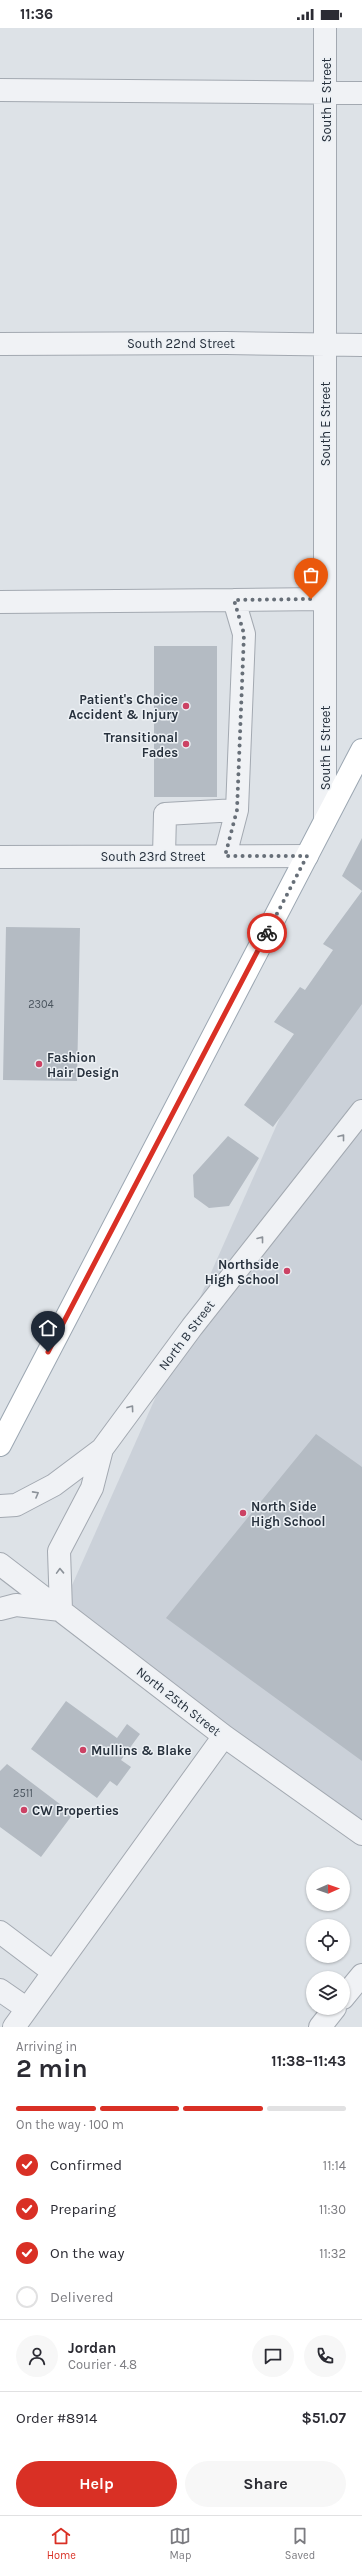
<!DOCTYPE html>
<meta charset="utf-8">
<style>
:root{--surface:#fff;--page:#f7f7f7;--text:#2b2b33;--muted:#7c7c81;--line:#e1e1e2;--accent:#d93025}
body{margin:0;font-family:Karla,sans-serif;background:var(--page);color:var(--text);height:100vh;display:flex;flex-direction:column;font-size:15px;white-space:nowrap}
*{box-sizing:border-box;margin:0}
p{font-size:13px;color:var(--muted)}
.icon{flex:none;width:22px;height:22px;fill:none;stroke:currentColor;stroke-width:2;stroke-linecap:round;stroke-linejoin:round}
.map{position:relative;height:1999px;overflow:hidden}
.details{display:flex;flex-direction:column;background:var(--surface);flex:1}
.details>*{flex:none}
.needle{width:26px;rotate:88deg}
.fabs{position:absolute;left:306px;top:1839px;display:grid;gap:8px}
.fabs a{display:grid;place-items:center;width:44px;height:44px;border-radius:50%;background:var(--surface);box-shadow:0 1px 3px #0004;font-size:20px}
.pin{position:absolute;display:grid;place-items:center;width:34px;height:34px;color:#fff;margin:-41px -17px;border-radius:50% 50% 50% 0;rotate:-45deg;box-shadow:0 0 4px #0007}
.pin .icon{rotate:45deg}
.courier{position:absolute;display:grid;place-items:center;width:40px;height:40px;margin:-20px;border:3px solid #d93025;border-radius:50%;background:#fff;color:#222;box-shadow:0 1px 5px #0007}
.headline em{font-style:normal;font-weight:700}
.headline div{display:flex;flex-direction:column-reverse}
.headline{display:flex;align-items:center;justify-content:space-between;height:68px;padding:0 16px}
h1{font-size:26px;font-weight:700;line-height:30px}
.bar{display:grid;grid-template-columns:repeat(4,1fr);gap:6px 4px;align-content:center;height:48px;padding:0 16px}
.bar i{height:5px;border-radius:3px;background:var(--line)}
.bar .on{background:var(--accent)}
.bar p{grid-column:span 4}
.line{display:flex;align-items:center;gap:10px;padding:0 16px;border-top:1px solid var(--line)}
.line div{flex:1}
.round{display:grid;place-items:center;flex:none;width:42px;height:42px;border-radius:21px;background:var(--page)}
ol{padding:0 16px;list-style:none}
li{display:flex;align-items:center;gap:12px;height:44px}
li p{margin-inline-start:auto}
li .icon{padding:4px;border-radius:50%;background:var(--accent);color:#fff;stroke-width:4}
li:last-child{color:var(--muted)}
li i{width:22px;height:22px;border:2px solid var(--line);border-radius:50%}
.button{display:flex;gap:8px;margin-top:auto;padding:8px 16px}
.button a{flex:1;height:46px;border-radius:24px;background:var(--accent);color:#fff;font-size:16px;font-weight:700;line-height:46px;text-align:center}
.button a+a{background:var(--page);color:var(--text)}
.status{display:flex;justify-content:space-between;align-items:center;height:28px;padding:0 20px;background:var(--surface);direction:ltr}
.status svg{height:11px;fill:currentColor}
.dock{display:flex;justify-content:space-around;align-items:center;height:56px;border-top:1px solid var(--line);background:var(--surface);font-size:11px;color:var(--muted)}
.dock a{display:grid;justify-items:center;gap:2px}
.dock .on{color:var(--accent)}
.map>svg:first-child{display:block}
</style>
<div class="status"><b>11:36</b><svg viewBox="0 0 49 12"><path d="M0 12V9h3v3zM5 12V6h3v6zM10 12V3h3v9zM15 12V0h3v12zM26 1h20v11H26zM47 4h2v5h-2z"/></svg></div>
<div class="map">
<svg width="362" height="1999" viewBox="0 0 362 1999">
<rect width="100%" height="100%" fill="#dde2e7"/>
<path fill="#cbd1d9" d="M362,905V1809L61,1582Z"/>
<path fill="#b4bbc3" d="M154,618H217V769H154Z
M362,810V863L342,848Z
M362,863V976L273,1099L244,1077L294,1006L274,994L300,959L305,962L333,922L323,916Z
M6,899L80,900L77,1053L3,1052Z
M228,1108L259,1130L229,1178L209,1180L194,1169L193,1147Z
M316,1406L362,1439V1733L166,1590Z
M66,1673L117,1710L127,1696L140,1706L121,1732L131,1739L117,1758L110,1753L97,1770L31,1721Z
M7,1736L73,1786L41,1829L0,1799V1743Z"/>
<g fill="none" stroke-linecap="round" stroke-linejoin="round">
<defs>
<path id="minor" d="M325,0V792
M0,62L362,65
M0,316L226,315L362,317
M0,574L234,572
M164,828L165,786L237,782
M225,828L237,782L244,606L234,572L325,571
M0,829L307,828
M0,1478L16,1477L54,1457L102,1421L192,1299L362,1083
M0,1536L224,1708L362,1806
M0,1581L16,1577L61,1582L59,1523L92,1460L102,1421
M0,1904L53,1944
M0,1962L26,1980
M343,1970L362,1947
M14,1999L224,1708
M320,1999L335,1980"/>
<path id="major" d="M0,1417L362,722"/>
</defs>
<use href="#minor" stroke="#a3a9b1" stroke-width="24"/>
<use href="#major" stroke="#9ca7b2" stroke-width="24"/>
<use href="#minor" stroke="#f0f2f5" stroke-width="22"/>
<use href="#major" stroke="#fff" stroke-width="22"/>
</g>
<defs><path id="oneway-chevron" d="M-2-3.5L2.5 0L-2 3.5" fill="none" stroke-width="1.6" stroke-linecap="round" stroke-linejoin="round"/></defs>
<g stroke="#8c9299">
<use href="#oneway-chevron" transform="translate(342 1109) rotate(-52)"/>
<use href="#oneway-chevron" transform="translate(261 1211) rotate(-52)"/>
<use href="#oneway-chevron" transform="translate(131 1380) rotate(-54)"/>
<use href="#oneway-chevron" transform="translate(36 1466) rotate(-29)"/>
<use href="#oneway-chevron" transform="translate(60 1543) rotate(-92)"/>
</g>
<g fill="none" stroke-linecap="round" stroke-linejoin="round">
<path stroke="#676f78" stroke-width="4" stroke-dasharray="0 7.2" d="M267,905L307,828H225L237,782L244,606L234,572L311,571"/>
<path stroke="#d93025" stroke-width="5" d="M48,1324L267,905"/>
</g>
<g fill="#cc4264" stroke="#ecf0f4" stroke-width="1.5">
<circle cx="186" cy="678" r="4"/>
<circle cx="186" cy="716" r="4"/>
<circle cx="39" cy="1036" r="4"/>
<circle cx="287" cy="1243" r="4"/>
<circle cx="243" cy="1485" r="4"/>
<circle cx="83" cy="1722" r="4"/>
<circle cx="24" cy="1782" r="4"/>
</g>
<g text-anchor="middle" stroke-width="3" stroke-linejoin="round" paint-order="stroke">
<g font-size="11" fill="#4a545e">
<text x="41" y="980">2304</text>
<text x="23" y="1769">2511</text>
</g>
<g font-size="13" fill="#27313d" stroke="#ecf0f4">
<text transform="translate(326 72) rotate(-90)" y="5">South E Street</text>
<text x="181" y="320">South 22nd Street</text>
<text transform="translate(325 396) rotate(-90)" y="5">South E Street</text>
<text transform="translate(325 720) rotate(-90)" y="5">South E Street</text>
<text x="153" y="833">South 23rd Street</text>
<text transform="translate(186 1307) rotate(-53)" y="5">North B Street</text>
<text transform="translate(179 1673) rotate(38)" y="5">North 25th Street</text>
</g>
<g font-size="13" font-weight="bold" fill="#27313d" stroke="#ecf0f4" text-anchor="start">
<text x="178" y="676" text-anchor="end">Patient's Choice<tspan x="178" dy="15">Accident &amp; Injury</tspan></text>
<text x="178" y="714" text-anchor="end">Transitional<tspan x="178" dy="15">Fades</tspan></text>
<text x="47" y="1034">Fashion<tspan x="47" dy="15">Hair Design</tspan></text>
<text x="279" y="1241" text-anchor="end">Northside<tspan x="279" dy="15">High School</tspan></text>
<text x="251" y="1483">North Side<tspan x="251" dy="15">High School</tspan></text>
<text x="91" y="1727">Mullins &amp; Blake</text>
<text x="32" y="1787">CW Properties</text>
</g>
</g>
</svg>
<div class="fabs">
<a><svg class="needle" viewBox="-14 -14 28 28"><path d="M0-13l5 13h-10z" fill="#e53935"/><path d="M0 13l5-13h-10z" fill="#7c7c81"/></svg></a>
<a><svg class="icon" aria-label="locate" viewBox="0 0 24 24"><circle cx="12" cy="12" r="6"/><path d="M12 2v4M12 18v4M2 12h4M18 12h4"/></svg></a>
<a><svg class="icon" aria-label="layers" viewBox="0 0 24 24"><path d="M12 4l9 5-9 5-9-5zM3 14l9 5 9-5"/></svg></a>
</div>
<div class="pin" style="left:311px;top:571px;background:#ea580c"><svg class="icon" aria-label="bag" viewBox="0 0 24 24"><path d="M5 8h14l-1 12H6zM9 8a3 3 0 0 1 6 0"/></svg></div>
<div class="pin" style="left:48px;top:1324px;background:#1f2937"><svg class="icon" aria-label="home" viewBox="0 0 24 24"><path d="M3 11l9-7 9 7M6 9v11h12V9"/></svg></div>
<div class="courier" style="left:267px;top:905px"><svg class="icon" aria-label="bike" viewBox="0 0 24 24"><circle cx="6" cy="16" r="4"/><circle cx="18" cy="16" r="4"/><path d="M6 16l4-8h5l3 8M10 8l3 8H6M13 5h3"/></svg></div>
</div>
<section class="details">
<div class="headline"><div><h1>2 min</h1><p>Arriving in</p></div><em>11:38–11:43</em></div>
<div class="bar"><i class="on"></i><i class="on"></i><i class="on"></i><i></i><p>On the way · 100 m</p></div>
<ol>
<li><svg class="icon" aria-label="check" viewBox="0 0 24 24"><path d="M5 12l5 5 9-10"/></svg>Confirmed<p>11:14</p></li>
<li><svg class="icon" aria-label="check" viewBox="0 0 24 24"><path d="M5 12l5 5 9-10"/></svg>Preparing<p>11:30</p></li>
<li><svg class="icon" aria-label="check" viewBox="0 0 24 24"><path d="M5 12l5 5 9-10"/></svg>On the way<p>11:32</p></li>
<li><i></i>Delivered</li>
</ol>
<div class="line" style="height:72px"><a class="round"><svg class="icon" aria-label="person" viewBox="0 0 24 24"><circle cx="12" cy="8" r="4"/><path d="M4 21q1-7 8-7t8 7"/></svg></a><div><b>Jordan</b><p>Courier · 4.8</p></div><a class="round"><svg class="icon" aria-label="chat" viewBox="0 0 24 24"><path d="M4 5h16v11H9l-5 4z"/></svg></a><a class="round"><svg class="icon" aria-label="phone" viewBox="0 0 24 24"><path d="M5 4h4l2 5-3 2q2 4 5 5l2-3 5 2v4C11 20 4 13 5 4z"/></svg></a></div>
<div class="line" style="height:52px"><div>Order #8914</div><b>$51.07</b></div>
<div class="button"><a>Help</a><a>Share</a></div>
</section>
<nav class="dock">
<a class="on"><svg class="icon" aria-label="home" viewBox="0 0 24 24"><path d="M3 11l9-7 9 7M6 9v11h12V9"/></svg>Home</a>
<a><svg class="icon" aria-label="map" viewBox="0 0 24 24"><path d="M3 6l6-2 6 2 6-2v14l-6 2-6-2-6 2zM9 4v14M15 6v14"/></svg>Map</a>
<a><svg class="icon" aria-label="saved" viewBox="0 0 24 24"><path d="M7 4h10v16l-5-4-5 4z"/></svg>Saved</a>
</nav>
